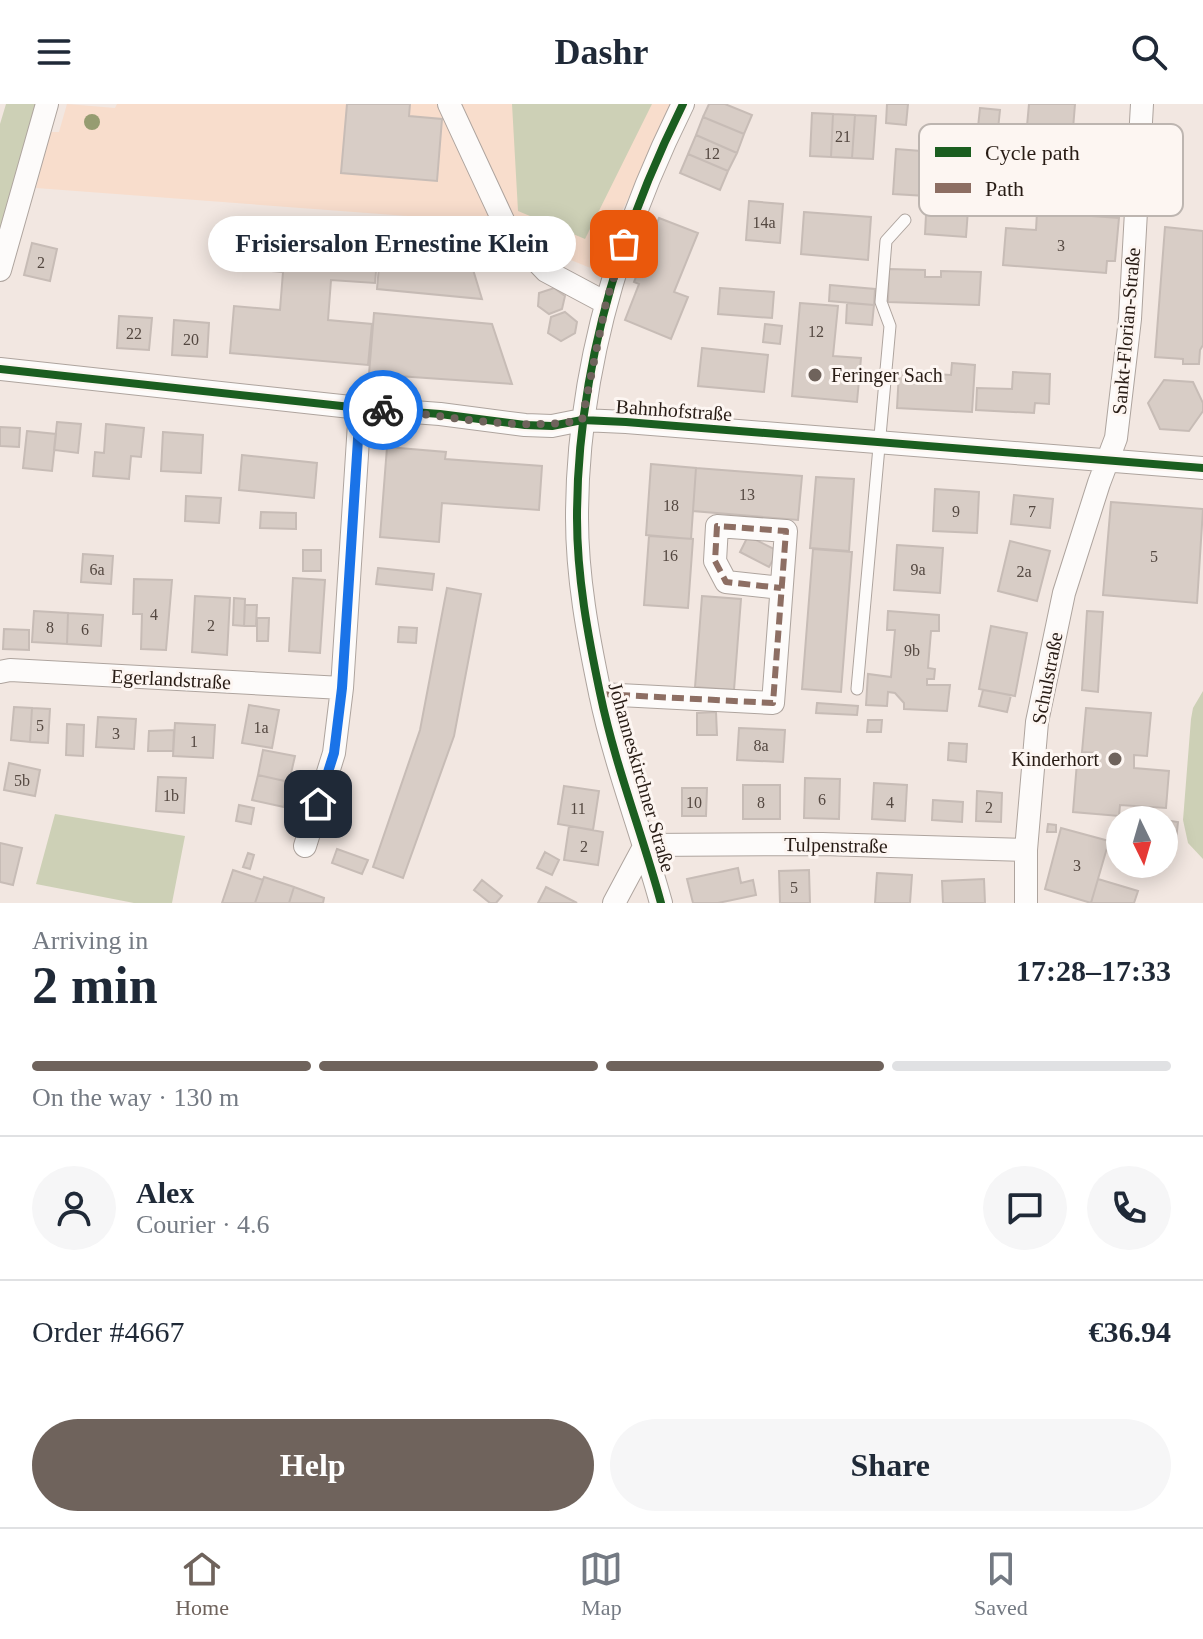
<!DOCTYPE html>
<meta charset="utf-8">
<style>
:root{--surface:#fff;--page:#f6f6f7;--text:#1f2937;--muted:#747a83;--line:#e0e1e3;--accent:#6f635c}
body{margin:0;font-family:Georgia,serif;background:var(--page);color:var(--text);height:100vh;display:flex;flex-direction:column;font-size:30px;white-space:nowrap}
*{box-sizing:border-box;margin:0}
p{font-size:26px;color:var(--muted)}
.icon{flex:none;width:44px;height:44px;fill:none;stroke:currentColor;stroke-width:2;stroke-linecap:round;stroke-linejoin:round}
.map{position:relative;height:799px;overflow:hidden}
.panel{display:flex;flex-direction:column;background:var(--surface);flex:1}
.panel>*{flex:none}
.needle{width:52px;rotate:175deg}
.buttons{position:absolute;left:1106px;top:702px;display:grid;gap:16px}
.buttons a{display:grid;place-items:center;width:72px;height:72px;border-radius:50%;background:var(--surface);box-shadow:0 4px 20px #0003;font-size:40px}
.pin{position:absolute;display:grid;place-items:center;width:68px;height:68px;color:#fff;margin:-34px;border-radius:16px;box-shadow:0 4px 12px #0006}
.courier{position:absolute;display:grid;place-items:center;width:80px;height:80px;margin:-40px;border:6px solid #1a73e8;border-radius:50%;background:#fff;color:#222;box-shadow:0 2px 10px #0007}
.bubble{position:absolute;height:56px;border-radius:28px;background:var(--surface);box-shadow:0 4px 20px #0003;font-size:26px;font-weight:700;line-height:56px;text-align:center}
.summary em{font-style:normal;font-weight:700}
.summary div{display:flex;flex-direction:column-reverse}
.summary{display:flex;align-items:center;justify-content:space-between;height:136px;padding:0 32px}
h1{font-size:52px;font-weight:700;line-height:60px}
.bar{display:grid;grid-template-columns:repeat(4,1fr);gap:12px 8px;align-content:center;height:96px;padding:0 32px}
.bar i{height:10px;border-radius:6px;background:var(--line)}
.bar .current{background:var(--accent)}
.bar p{grid-column:span 4}
.line{display:flex;align-items:center;gap:20px;padding:0 32px;border-top:2px solid var(--line)}
.line div{flex:1}
.round{display:grid;place-items:center;flex:none;width:84px;height:84px;border-radius:42px;background:var(--page)}
.primary-button{display:flex;gap:16px;margin-top:auto;padding:16px 32px}
.primary-button a{flex:1;height:92px;border-radius:48px;background:var(--accent);color:#fff;font-size:32px;font-weight:700;line-height:92px;text-align:center}
.primary-button a+a{background:var(--page);color:var(--text)}
header{display:flex;justify-content:space-between;align-items:center;height:104px;padding:0 32px;background:var(--surface);font-size:36px;font-weight:700}
.tabs{display:flex;justify-content:space-around;align-items:center;height:112px;border-top:2px solid var(--line);background:var(--surface);font-size:22px;color:var(--muted)}
.tabs a{display:grid;justify-items:center;gap:4px}
.tabs .current{color:var(--accent)}
.map>svg:first-child{display:block}
</style>
<header><svg class="icon" aria-label="menu" viewBox="0 0 24 24"><path d="M4 6h16M4 12h16M4 18h16"/></svg>Dashr<svg class="icon" aria-label="search" viewBox="0 0 24 24"><circle cx="10" cy="10" r="6"/><path d="M15 15l6 6"/></svg></header>
<div class="map">
<svg width="1203" height="799" viewBox="0 0 1203 799">
<rect width="100%" height="100%" fill="#f2e7e1"/>
<path fill="#f8ddcc" d="M67,0L115,4L117,0H675L593,165L474,117L36,84L50,28H59Z"/>
<path fill="#cdd0b6" d="M6,0H36L0,128V20Z
M512,0H652L585,135L518,107Z
M1203,587V755L1188,739L1183,716L1191,615L1193,604Z
M55,710L185,732L172,799H134L36,780Z"/>
<path fill="#d8cdc6" stroke="#c7bcb6" stroke-width="2" d="M347,0H410L409,12L442,15L437,77L341,69Z
M709,0H725L752,11L744,30L703,13Z
M887,0H908L906,21L886,19Z
M1029,0H1075L1073,25L1027,22Z
M980,4L1000,6L998,25L978,23Z
M812,9L833,10L831,53L810,52Z
M833,10L855,11L852,54L831,53Z
M855,11L876,12L873,55L852,54Z
M703,13L744,30L737,49L696,31Z
M696,31L737,49L728,67L688,50Z
M896,45L972,51L966,133L925,130L927,92L893,90Z
M688,50L728,67L720,86L680,69Z
M749,97L783,100L780,139L746,136Z
M804,108L871,113L868,156L801,150Z
M1037,108L1119,114L1115,157H1107L1106,169L1003,161L1006,124L1036,126Z
M659,114L698,129L674,188L688,193L671,235L625,216L639,180L634,178Z
M241,121L379,133L375,179L331,176L328,216L372,220L368,261L230,249L234,202L280,206L283,168L237,164Z
M1165,123L1203,127V241L1200,246L1199,260H1183V255L1155,253Z
M382,129L464,136L482,195L377,185Z
M32,139L57,145L50,177L24,171Z
M889,165L925,166V173H941V167L981,168L979,201L888,198Z
M830,181L875,185L874,201L829,197Z
M554,184L565,192L562,205L549,210L538,202L539,189Z
M720,184L774,188L772,214L718,210Z
M800,199L838,202L833,252L861,254L857,298L792,292Z
M847,199L874,201L872,221L846,219Z
M565,208L577,218L575,229L561,237L548,229L551,213Z
M374,209L492,220L512,280L369,270Z
M119,212L152,214L149,246L117,244Z
M174,216L209,219L207,253L172,251Z
M765,220L782,222L780,240L763,238Z
M702,244L768,251L764,288L698,282Z
M952,259L975,261L972,308L897,304L899,268L951,271Z
M1013,268L1050,270L1049,300L1035,299L1034,309L976,306L977,284L1012,285Z
M1164,276L1193,278L1203,299V307L1189,327L1160,325L1148,299Z
M57,318L81,320L78,349L54,346Z
M106,320L144,324L141,353L131,352L129,375L93,372L95,348L104,349Z
M0,323L20,324L19,343L0,342Z
M27,327L56,330L52,367L23,364Z
M163,328L203,331L201,369L161,367Z
M387,343L446,348L445,355L542,362L539,406L442,399L439,438L380,433Z
M242,351L317,359L314,394L239,386Z
M651,360L696,364L691,435L646,431Z
M696,364L802,372L798,416L693,407Z
M816,373L854,375L849,447L810,444Z
M935,385L979,388L977,429L933,427Z
M1014,391L1053,395L1050,424L1011,420Z
M186,392L221,394L219,419L185,417Z
M1111,398L1203,405L1197,499L1103,491Z
M261,408L296,409V425L260,424Z
M649,432L693,435L688,504L644,501Z
M748,432L778,447L769,463L740,448Z
M1010,437L1050,447L1037,497L998,487Z
M897,441L943,444L940,489L894,486Z
M813,445L852,448L841,588L802,585Z
M303,446H321V467H303Z
M83,450L113,452L111,480L81,478Z
M378,464L434,470L432,486L376,480Z
M293,474L325,476L320,549L289,547Z
M134,475L172,476L166,546L141,545L142,510H133Z
M447,484L481,490L454,632L403,774L373,763L420,626Z
M195,492L230,494L227,551L192,548Z
M702,492L741,495L734,586L695,583Z
M234,494L245,495L244,522L233,521Z
M245,501H257L256,522H244Z
M34,507L68,509L67,540L32,538Z
M888,507L939,511V527H931L928,564L935,565L934,575H927V581H950L947,607L904,605V599L895,589L888,588L887,602L866,601L868,570L891,573L895,526H887Z
M1087,507L1103,508L1098,588L1082,586Z
M68,509L103,511L101,542L67,540Z
M257,514H269L268,537H257Z
M991,522L1027,529L1015,592L979,585Z
M399,523L417,524L416,539L398,538Z
M4,525L29,526V546L3,545Z
M983,586L1011,591L1007,608L979,602Z
M817,599L858,602L857,611L816,609Z
M249,601L279,606L272,644L242,639Z
M14,603L32,604L30,638L11,636Z
M32,604L50,605L48,639L30,638Z
M1086,604L1151,609L1147,652L1134,651V664L1169,667L1166,704L1120,701L1119,712L1073,708L1077,658L1095,659L1096,649L1082,648Z
M716,608L717,631H697V609Z
M98,613L136,615L134,645L96,643Z
M868,616H882L881,628H867Z
M175,619L215,621L213,654L173,652Z
M67,620L84,621L83,652L66,651Z
M739,624L785,626L783,658L737,656Z
M174,626L173,647H148L149,627Z
M949,639L967,640L966,658L948,656Z
M263,646L295,652L289,678L258,671Z
M9,659L40,666L35,692L4,686Z
M258,671L289,678L284,703L252,696Z
M158,673L186,674L184,709L156,707Z
M805,674L840,675L839,715L804,714Z
M874,679L907,681L905,717L872,715Z
M743,681H780V715H743Z
M564,682L599,687L593,726L558,720Z
M682,684H707L706,712H682Z
M977,687L1002,689L1001,718L976,717Z
M933,696L963,698L962,718L932,716Z
M239,701L254,704L251,720L236,717Z
M1164,716L1178,718L1175,746L1164,745Z
M1048,720L1056,721V728H1047Z
M569,722L603,728L598,761L564,756Z
M1061,724L1109,737L1091,799L1045,785Z
M0,739L22,744L13,781L0,778Z
M337,745L368,756L362,770L332,759Z
M545,748L559,756L552,771L537,764Z
M248,749L254,751L250,765L243,763Z
M738,764L741,779L753,776L756,791L718,799H693L687,775Z
M233,766L263,776L255,799H222Z
M809,766L810,799H780L779,767Z
M877,769L912,771L910,799H875Z
M264,773L294,783L289,799H255Z
M984,775L985,799H943L942,777Z
M1098,775L1138,787L1134,799H1091Z
M482,776L502,792L496,799H490L474,786Z
M294,783L324,794L323,799H289Z
M546,783L577,799H538Z"/>
<g fill="none" stroke-linecap="round" stroke-linejoin="round">
<defs>
<path id="lane" d="M857,585L890,222L881,198L886,137L905,116"/>
<path id="street" d="M449,0L508,127L546,167L606,199
M0,166L47,0
M0,265L360,304L440,310L525,321L552,322L582,316L626,318L1203,364
M0,568L10,566L342,584
M600,590L773,599L786,427L717,422L715,457L726,478L781,484
M305,742L334,649L342,584L360,304
M614,799L645,741L822,740L1026,746
M661,799C642,729 615,661 600,589C588,532 577,473 577,414C577,269 619,129 683,0
M1026,799V746L1037,618L1064,489L1099,379L1116,334L1130,215L1142,0"/>
</defs>
<use href="#lane" stroke="#aea49e" stroke-width="13"/>
<use href="#street" stroke="#aea49e" stroke-width="24"/>
<use href="#lane" stroke="#fdfbfa" stroke-width="11"/>
<use href="#street" stroke="#fdfbfa" stroke-width="22"/>
<path stroke="#8d6e63" stroke-width="6" stroke-dasharray="12 6" stroke-linecap="butt" d="M600,590L773,599L786,427L717,422L715,457L726,478L781,484"/>
<defs>
<path id="cycleway" d="M0,265L360,304L440,310L525,321L552,322L582,316L626,318L1203,364
M661,799C642,729 615,661 600,589C588,532 577,473 577,414C577,269 619,129 683,0"/>
</defs>
<use href="#cycleway" stroke="#fdf6f2" stroke-width="13"/>
<use href="#cycleway" stroke="#1b5e20" stroke-width="8"/>
</g>
<circle fill="#969c71" cx="92" cy="18" r="8"/>
<g fill="none" stroke-linecap="round" stroke-linejoin="round">
<path stroke="#6f635c" stroke-width="8" stroke-dasharray="0 14.4" d="M383,306C449,311 516,328 582,316L606,199L624,140"/>
<path stroke="#1a73e8" stroke-width="10" d="M318,700L334,649L342,584L360,304L383,306"/>
</g>
<g fill="#6f635c" stroke="#fdf6f2" stroke-width="3">
<circle cx="815" cy="271" r="8"/>
<circle cx="1115" cy="655" r="8"/>
</g>
<g text-anchor="middle" stroke-width="6" stroke-linejoin="round" paint-order="stroke">
<g font-size="16" fill="#544841">
<text x="843" y="38">21</text>
<text x="712" y="55">12</text>
<text x="764" y="124">14a</text>
<text x="1061" y="147">3</text>
<text x="41" y="164">2</text>
<text x="816" y="233">12</text>
<text x="134" y="235">22</text>
<text x="191" y="241">20</text>
<text x="747" y="396">13</text>
<text x="671" y="407">18</text>
<text x="956" y="413">9</text>
<text x="1032" y="413">7</text>
<text x="670" y="457">16</text>
<text x="1154" y="458">5</text>
<text x="97" y="471">6a</text>
<text x="918" y="471">9a</text>
<text x="1024" y="473">2a</text>
<text x="154" y="516">4</text>
<text x="211" y="527">2</text>
<text x="50" y="529">8</text>
<text x="85" y="531">6</text>
<text x="912" y="552">9b</text>
<text x="40" y="627">5</text>
<text x="261" y="629">1a</text>
<text x="116" y="635">3</text>
<text x="194" y="643">1</text>
<text x="761" y="647">8a</text>
<text x="22" y="682">5b</text>
<text x="171" y="697">1b</text>
<text x="822" y="701">6</text>
<text x="694" y="704">10</text>
<text x="761" y="704">8</text>
<text x="890" y="704">4</text>
<text x="989" y="709">2</text>
<text x="578" y="710">11</text>
<text x="584" y="748">2</text>
<text x="1077" y="767">3</text>
<text x="794" y="789">5</text>
</g>
<g font-size="20" fill="#281c15" stroke="#fdf6f2">
<text transform="translate(1126 227) rotate(-85)" y="7">Sankt-Florian-Straße</text>
<text transform="translate(674 306) rotate(4)" y="7">Bahnhofstraße</text>
<text transform="translate(1047 574) rotate(-79)" y="7">Schulstraße</text>
<text transform="translate(171 575) rotate(3)" y="7">Egerlandstraße</text>
<text transform="translate(642 673) rotate(74)" y="7">Johanneskirchner Straße</text>
<text transform="translate(836 741) rotate(1)" y="7">Tulpenstraße</text>
</g>
<g font-size="20" fill="#281c15" stroke="#fdf6f2" text-anchor="start">
<text x="831" y="278">Feringer Sach</text>
<text x="1099" y="662" text-anchor="end">Kinderhort</text>
</g>
</g>
<rect x="919" y="20" width="264" height="92" rx="12" fill="#fdf6f2" stroke="#bdb5b0" stroke-width="2"/>
<rect x="935" y="43" width="36" height="10" fill="#1b5e20"/>
<rect x="935" y="79" width="36" height="10" fill="#8d6e63"/>
<g font-size="22" fill="#281c15">
<text x="985" y="56">Cycle path</text>
<text x="985" y="92">Path</text>
</g>
</svg>
<div class="buttons">
<a><svg class="needle" viewBox="-14 -14 28 28"><path d="M0-13l5 13h-10z" fill="#e53935"/><path d="M0 13l5-13h-10z" fill="#747a83"/></svg></a>
</div>
<div class="pin" style="left:624px;top:140px;background:#ea580c"><svg class="icon" aria-label="bag" viewBox="0 0 24 24"><path d="M5 8h14l-1 12H6zM9 8a3 3 0 0 1 6 0"/></svg></div>
<div class="pin" style="left:318px;top:700px;background:#1f2937"><svg class="icon" aria-label="home" viewBox="0 0 24 24"><path d="M3 11l9-7 9 7M6 9v11h12V9"/></svg></div>
<div class="courier" style="left:383px;top:306px"><svg class="icon" aria-label="bike" viewBox="0 0 24 24"><circle cx="6" cy="16" r="4"/><circle cx="18" cy="16" r="4"/><path d="M6 16l4-8h5l3 8M10 8l3 8H6M13 5h3"/></svg></div>
<div class="bubble" style="left:208px;top:112px;width:368px">Frisiersalon Ernestine Klein</div>
</div>
<section class="panel">
<div class="summary"><div><h1>2 min</h1><p>Arriving in</p></div><em>17:28–17:33</em></div>
<div class="bar"><i class="current"></i><i class="current"></i><i class="current"></i><i></i><p>On the way · 130 m</p></div>
<div class="line" style="height:144px"><a class="round"><svg class="icon" aria-label="person" viewBox="0 0 24 24"><circle cx="12" cy="8" r="4"/><path d="M4 21q1-7 8-7t8 7"/></svg></a><div><b>Alex</b><p>Courier · 4.6</p></div><a class="round"><svg class="icon" aria-label="chat" viewBox="0 0 24 24"><path d="M4 5h16v11H9l-5 4z"/></svg></a><a class="round"><svg class="icon" aria-label="phone" viewBox="0 0 24 24"><path d="M5 4h4l2 5-3 2q2 4 5 5l2-3 5 2v4C11 20 4 13 5 4z"/></svg></a></div>
<div class="line" style="height:104px"><div>Order #4667</div><b>€36.94</b></div>
<div class="primary-button"><a>Help</a><a>Share</a></div>
</section>
<nav class="tabs">
<a class="current"><svg class="icon" aria-label="home" viewBox="0 0 24 24"><path d="M3 11l9-7 9 7M6 9v11h12V9"/></svg>Home</a>
<a><svg class="icon" aria-label="map" viewBox="0 0 24 24"><path d="M3 6l6-2 6 2 6-2v14l-6 2-6-2-6 2zM9 4v14M15 6v14"/></svg>Map</a>
<a><svg class="icon" aria-label="saved" viewBox="0 0 24 24"><path d="M7 4h10v16l-5-4-5 4z"/></svg>Saved</a>
</nav>
